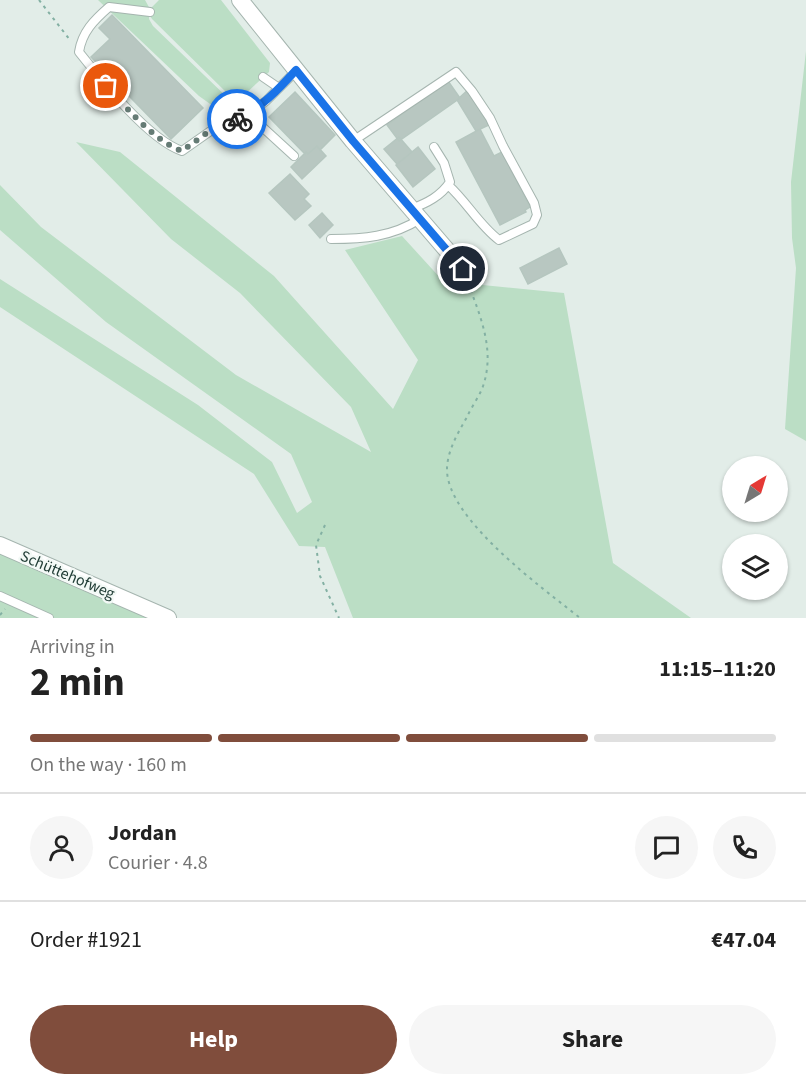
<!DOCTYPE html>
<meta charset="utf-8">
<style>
:root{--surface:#fff;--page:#f6f6f6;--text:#222;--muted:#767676;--line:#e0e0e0;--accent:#804d3c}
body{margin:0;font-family:"Source Sans 3",sans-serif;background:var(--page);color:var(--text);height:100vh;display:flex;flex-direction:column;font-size:22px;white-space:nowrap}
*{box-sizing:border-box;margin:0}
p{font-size:20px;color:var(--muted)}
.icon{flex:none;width:33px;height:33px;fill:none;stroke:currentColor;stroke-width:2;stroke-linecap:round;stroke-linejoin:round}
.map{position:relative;height:618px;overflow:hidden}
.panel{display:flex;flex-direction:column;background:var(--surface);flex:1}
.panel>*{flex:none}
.needle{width:39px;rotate:38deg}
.tools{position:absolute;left:722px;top:456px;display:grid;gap:12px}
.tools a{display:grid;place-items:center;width:66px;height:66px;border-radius:50%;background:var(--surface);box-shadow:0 2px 4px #0004;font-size:30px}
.pin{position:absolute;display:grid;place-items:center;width:51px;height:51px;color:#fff;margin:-26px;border:3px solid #fff;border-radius:50%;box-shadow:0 2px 6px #0007}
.courier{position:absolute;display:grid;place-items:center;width:60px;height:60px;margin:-30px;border:4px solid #1a73e8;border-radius:50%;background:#fff;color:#222;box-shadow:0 2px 8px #0007}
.overview em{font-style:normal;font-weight:700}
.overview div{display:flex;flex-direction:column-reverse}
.overview{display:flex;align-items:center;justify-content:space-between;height:102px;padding:0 30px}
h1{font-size:39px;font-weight:700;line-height:45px}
.bar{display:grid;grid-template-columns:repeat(4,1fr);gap:9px 6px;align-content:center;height:72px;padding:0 30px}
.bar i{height:8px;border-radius:4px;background:var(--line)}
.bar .on{background:var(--accent)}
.bar p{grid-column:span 4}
.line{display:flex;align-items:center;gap:15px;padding:0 30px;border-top:2px solid var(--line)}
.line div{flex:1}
.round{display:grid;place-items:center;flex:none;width:63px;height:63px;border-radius:32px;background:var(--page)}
.action{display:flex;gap:12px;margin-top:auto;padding:12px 30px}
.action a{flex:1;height:69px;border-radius:36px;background:var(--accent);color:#fff;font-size:24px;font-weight:700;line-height:69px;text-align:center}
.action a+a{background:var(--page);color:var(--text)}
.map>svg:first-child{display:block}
</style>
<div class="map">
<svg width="806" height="618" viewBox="0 0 806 618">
<rect width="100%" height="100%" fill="#e2ede8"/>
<path fill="#bbdec5" d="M98,0H145L150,9L159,0H221L270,63L269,72L243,96L231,97L152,19L149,14V19L153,26L230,100V108L220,111L199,96Z
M806,51V441L785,429L796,268L792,238L791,182Z
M76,142L120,152L274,276L393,409L418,360L345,250L402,236L443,281L564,293L613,563L691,618H353L325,547L299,546L254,474L0,307V279L198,405L272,462L297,513L312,502L291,454L106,322L0,230V185L41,227L236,375L371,452L351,407L240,293L171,239Z
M0,548L148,618H0Z"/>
<path fill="#b8c7c1" stroke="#b5c6bf" stroke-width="1.5" d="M112,15L203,108L171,139L91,57L110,39L99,28Z
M448,81L460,98L399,141L387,125Z
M468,90L489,125L476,131L457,100Z
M295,92L335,135L320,150L317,146L308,154L306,152L305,154L269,117Z
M480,129L494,156L502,152L530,207L525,210L526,212L500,225L456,142Z
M399,137L412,152L397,164L384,149Z
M317,146L326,156L302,179L291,167L306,152L308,154Z
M418,147L435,169L413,187L396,165Z
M290,174L309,194L304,199L311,206L295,220L269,193Z
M322,213L333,225L320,238L309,225Z
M559,248L567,264L528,284L520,268Z"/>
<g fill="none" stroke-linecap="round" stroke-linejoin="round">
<defs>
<path id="service" d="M150,12L109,7C94,20 82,32 79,52C102,81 148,139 182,151L219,125L251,112L266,101L296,71
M263,77L279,88
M251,112L259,124L294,156
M353,141L456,72L472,91L490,118L503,146L534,203L537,215L533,224L499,240C479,225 467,202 448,185
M411,209C427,203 441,196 450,182L444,163L434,147
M331,239C363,239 392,237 420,219
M0,596L49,618"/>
<path id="minor" d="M240,0L353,141L463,269
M0,545L168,618"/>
</defs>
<use href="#service" stroke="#a5b5af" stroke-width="10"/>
<use href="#minor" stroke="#a5b5af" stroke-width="18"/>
<path stroke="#83b0a3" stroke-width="2" stroke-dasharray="3 4.5" stroke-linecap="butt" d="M39,0L70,40
M468,283C481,318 496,352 482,389C478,398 471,408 467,417C458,433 448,449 447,468C445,518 544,589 580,618
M325,525L316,545L320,576L339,618
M0,615L5,609"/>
<use href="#service" stroke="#fff" stroke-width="8"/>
<use href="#minor" stroke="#fff" stroke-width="16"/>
</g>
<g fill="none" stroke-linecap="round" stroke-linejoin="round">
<path stroke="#657b75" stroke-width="6" stroke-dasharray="0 10.8" d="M106,86C126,107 154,141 182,151L219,124L237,119"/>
<path stroke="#1a73e8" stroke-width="8" d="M237,119C261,108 278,90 296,70L353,141L463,269"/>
</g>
<g text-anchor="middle" stroke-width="4.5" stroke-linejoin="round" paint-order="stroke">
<g font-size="16" fill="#223e37" stroke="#f3f9f6">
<text transform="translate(68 574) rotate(23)" y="6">Schüttehofweg</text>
</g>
</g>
</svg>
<div class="tools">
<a><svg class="needle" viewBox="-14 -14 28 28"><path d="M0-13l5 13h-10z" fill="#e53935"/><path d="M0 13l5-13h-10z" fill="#767676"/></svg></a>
<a><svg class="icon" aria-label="layers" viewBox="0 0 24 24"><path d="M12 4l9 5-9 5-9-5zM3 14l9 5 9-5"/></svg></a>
</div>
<div class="pin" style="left:106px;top:86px;background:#ea580c"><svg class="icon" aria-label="bag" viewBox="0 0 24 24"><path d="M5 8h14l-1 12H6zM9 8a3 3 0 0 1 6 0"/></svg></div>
<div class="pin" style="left:463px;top:269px;background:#1f2937"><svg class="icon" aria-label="home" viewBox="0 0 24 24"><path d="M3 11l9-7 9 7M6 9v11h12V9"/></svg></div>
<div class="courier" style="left:237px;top:119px"><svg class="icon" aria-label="bike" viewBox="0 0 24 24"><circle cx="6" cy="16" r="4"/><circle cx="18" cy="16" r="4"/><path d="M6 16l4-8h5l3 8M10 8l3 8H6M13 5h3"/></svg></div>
</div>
<section class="panel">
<div class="overview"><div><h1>2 min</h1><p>Arriving in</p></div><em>11:15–11:20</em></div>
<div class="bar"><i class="on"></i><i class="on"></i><i class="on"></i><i></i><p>On the way · 160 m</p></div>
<div class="line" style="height:108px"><a class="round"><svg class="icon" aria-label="person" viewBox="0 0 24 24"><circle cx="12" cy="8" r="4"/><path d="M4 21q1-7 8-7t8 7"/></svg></a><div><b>Jordan</b><p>Courier · 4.8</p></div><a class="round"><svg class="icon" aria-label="chat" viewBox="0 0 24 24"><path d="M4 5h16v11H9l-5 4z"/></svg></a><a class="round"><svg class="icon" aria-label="phone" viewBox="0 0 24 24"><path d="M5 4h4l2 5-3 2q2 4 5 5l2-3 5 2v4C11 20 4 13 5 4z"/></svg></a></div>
<div class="line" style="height:78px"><div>Order #1921</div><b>€47.04</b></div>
<div class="action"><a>Help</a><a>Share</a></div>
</section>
